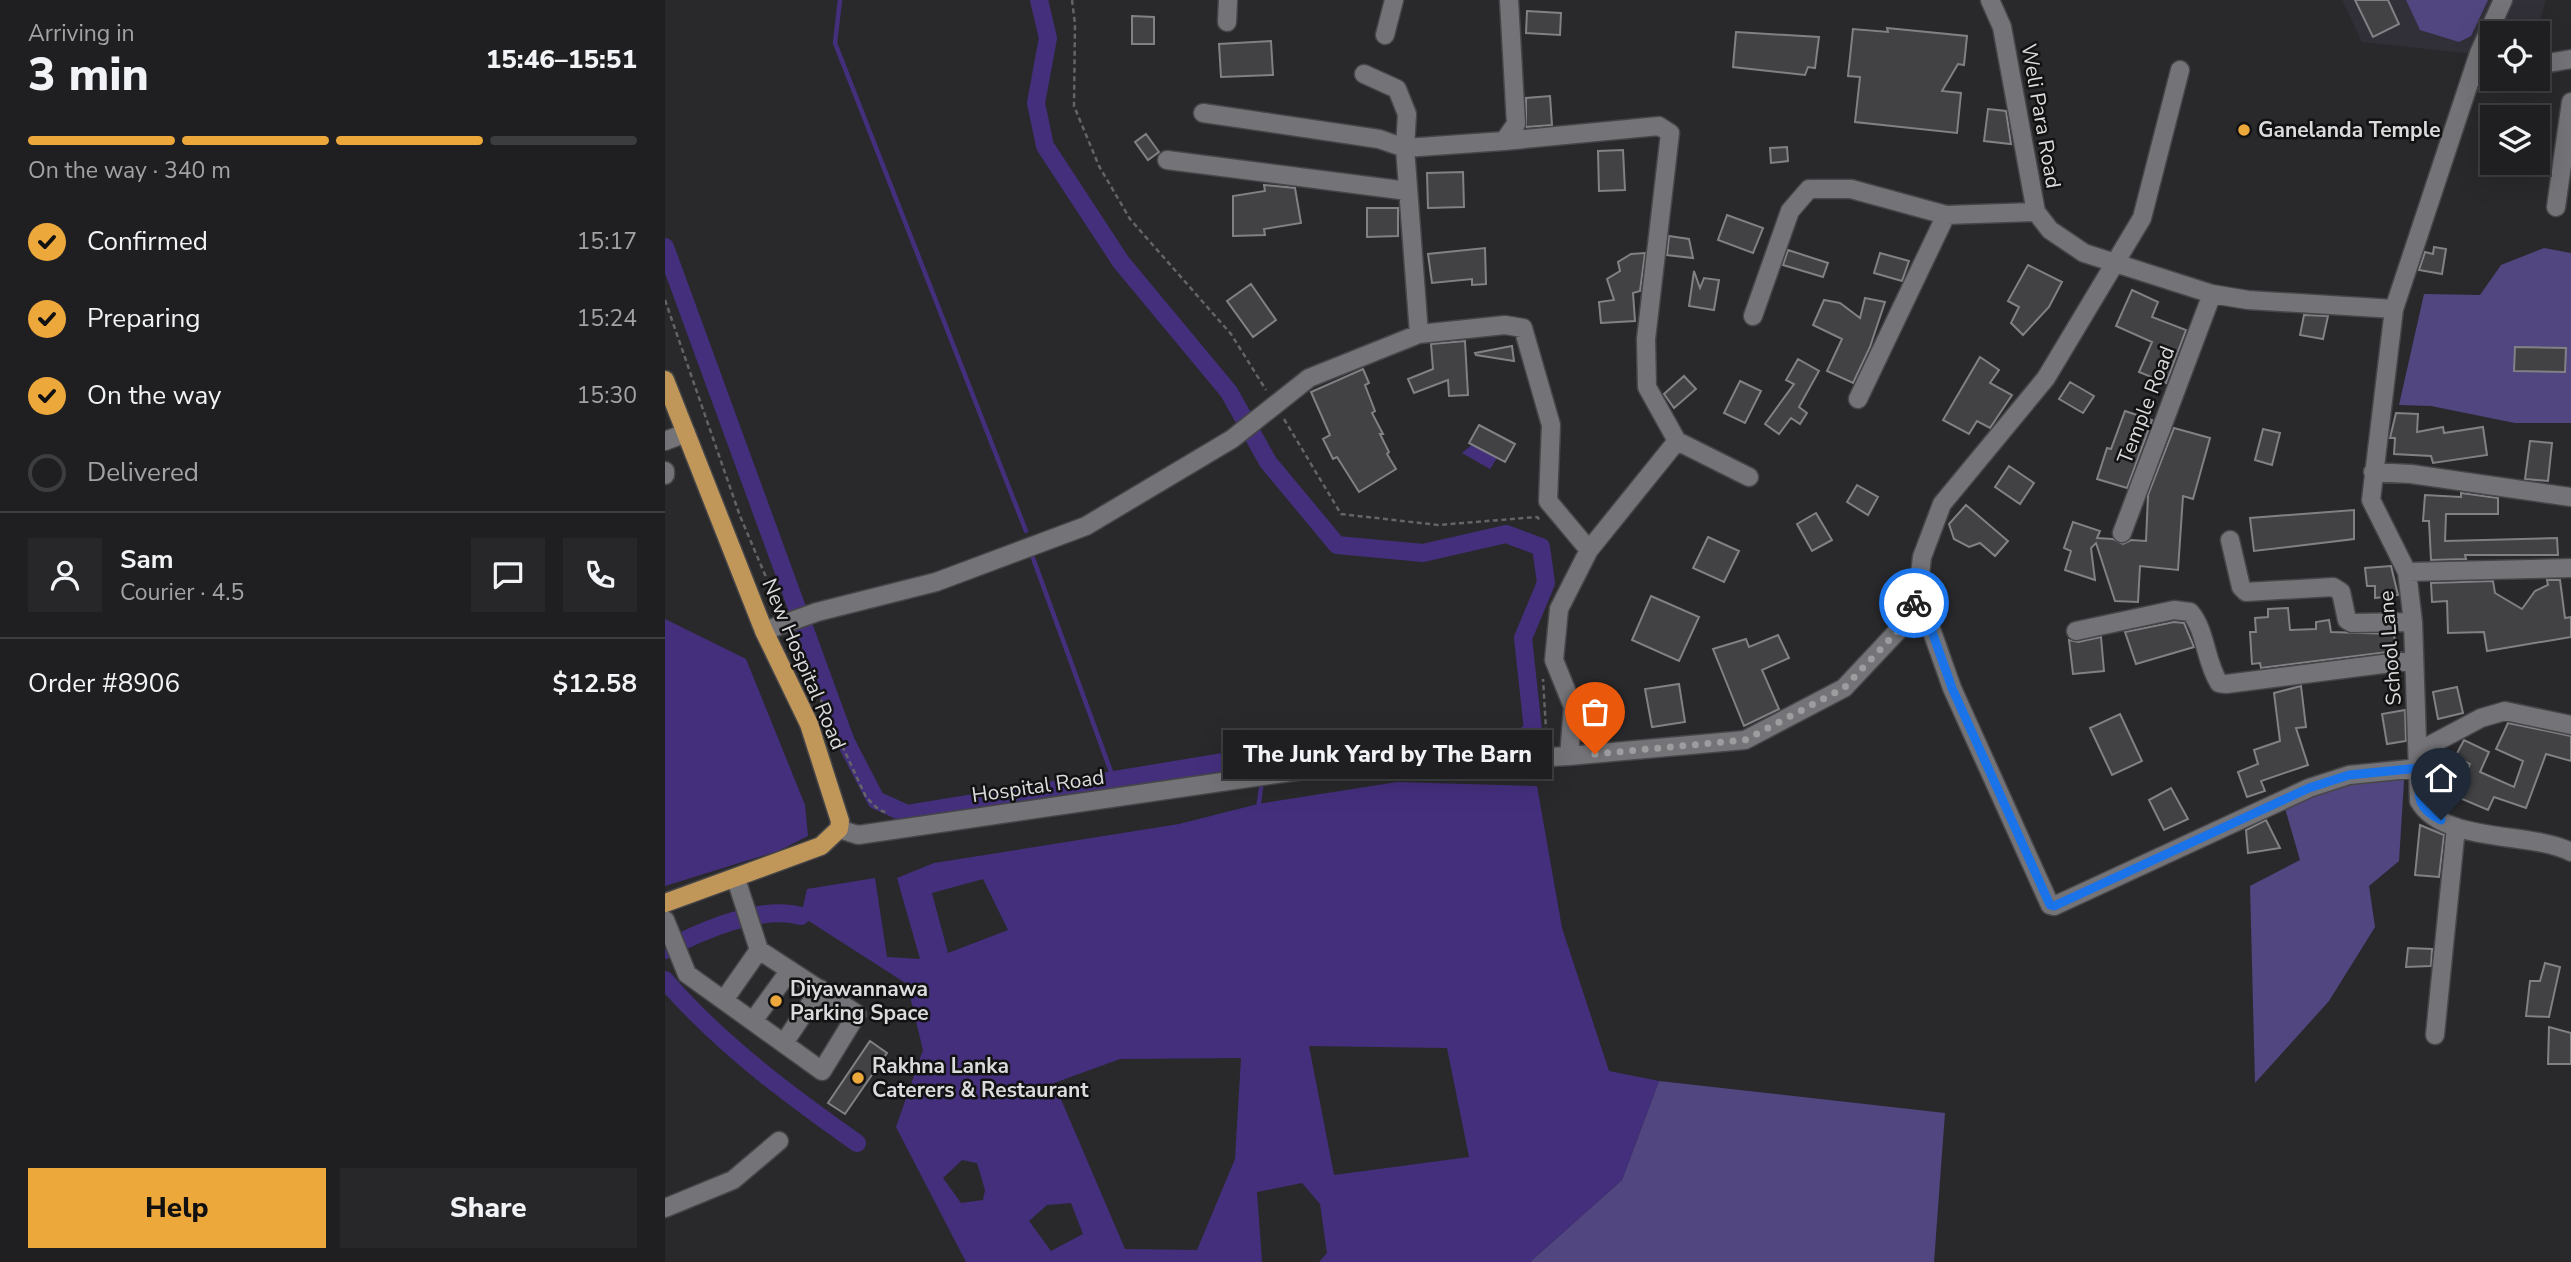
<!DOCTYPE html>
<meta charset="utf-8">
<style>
:root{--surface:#1f1f21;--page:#27272a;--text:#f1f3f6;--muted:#a1a2a5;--line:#3c3d3f;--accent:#eda83c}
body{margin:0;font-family:"Nunito Sans",sans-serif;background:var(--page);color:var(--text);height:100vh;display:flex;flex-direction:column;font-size:26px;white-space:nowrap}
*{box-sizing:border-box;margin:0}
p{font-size:23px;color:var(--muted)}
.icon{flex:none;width:38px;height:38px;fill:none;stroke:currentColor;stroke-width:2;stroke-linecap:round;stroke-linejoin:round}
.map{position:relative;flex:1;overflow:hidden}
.details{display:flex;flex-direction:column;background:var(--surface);width:665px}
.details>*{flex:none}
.tools{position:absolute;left:1815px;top:21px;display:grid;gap:14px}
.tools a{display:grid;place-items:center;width:70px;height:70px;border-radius:0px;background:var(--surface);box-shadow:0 7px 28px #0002,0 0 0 2px var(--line);font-size:35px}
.pin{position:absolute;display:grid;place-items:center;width:60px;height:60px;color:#fff;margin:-72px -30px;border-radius:50% 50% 50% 0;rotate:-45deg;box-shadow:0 0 7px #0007}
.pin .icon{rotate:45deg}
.courier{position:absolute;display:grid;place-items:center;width:70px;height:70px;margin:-35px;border:5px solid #1a73e8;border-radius:50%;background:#fff;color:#222;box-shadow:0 2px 9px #0007}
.bubble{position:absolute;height:49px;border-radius:0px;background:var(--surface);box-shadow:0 7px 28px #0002,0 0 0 2px var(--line);font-size:23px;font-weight:800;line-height:49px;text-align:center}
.summary em{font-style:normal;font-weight:800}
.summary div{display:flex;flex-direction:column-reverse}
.summary{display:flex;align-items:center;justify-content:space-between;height:119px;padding:0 28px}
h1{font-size:46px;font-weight:800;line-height:52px}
.bar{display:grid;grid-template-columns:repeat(4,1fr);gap:10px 7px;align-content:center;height:84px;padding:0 28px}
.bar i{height:9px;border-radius:5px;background:var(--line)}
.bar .selected{background:var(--accent)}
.bar p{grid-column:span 4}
.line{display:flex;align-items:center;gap:18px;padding:0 28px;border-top:2px solid var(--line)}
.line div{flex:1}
.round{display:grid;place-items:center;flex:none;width:74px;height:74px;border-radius:0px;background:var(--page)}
ol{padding:0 28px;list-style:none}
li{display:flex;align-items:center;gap:21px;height:77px}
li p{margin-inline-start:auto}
li .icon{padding:7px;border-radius:50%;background:var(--accent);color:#111;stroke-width:4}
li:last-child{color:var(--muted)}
li i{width:38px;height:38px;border:4px solid var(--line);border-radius:50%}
.cta{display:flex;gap:14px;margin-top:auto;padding:14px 28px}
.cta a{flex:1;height:80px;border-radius:0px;background:var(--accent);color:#111;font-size:28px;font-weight:800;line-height:80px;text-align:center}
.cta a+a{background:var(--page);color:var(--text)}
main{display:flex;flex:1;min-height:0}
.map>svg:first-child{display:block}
</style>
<main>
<section class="details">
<div class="summary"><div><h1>3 min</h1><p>Arriving in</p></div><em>15:46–15:51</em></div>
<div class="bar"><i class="selected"></i><i class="selected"></i><i class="selected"></i><i></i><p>On the way · 340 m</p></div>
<ol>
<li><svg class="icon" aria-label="check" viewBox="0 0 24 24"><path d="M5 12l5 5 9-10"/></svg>Confirmed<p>15:17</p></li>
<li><svg class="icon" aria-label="check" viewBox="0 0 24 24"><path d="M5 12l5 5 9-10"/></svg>Preparing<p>15:24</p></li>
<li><svg class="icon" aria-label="check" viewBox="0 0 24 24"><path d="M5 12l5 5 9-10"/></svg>On the way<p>15:30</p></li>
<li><i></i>Delivered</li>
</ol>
<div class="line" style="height:126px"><a class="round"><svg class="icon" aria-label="person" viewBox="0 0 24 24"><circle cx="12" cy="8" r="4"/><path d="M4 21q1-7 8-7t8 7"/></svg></a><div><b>Sam</b><p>Courier · 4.5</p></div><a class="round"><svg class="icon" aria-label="chat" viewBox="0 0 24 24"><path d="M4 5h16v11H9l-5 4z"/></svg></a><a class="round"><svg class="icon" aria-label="phone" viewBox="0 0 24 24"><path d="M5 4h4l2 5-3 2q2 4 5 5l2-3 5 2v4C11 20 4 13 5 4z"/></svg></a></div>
<div class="line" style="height:91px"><div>Order #8906</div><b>$12.58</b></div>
<div class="cta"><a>Help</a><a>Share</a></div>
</section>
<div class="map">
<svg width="1906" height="1262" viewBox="0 0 1906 1262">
<rect width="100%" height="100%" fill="#29292c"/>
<path fill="#312f38" d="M1677,0H1881L1871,33H1827V56L1697,42Z"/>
<path fill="#514680" d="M1741,0H1823L1806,36L1794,42L1755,30Z
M1879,248L1906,253V423H1850L1766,406L1734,405L1759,294L1815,295L1836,265Z
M1721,762L1740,765L1734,861L1704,886L1710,927L1664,1001L1590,1083L1585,886L1635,860L1617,798L1688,770Z
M994,1081L1280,1113L1269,1262H865L957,1180Z"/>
<path fill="#442f7d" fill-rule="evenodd" d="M807,445L832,458L825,469L797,453Z
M0,619L81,659L140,805L143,836L113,851L0,886Z
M732,782L872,786L897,928L944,1071L994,1081L957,1180L865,1262H654L662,1253L655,1204L637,1183L592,1192L597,1262H301L231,1127L258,1050L242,984L136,916L142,889L210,878L222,957L255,959L232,878L269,863L514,824L593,804ZM318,879L343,930L283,953L267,893ZM644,1046L782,1048L804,1157L669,1175ZM576,1058L570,1159L532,1250L460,1249L389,1083L455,1059ZM297,1160L312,1163L320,1190L318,1200L296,1203L278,1178ZM406,1203L418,1234L386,1251L364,1221L382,1205Z"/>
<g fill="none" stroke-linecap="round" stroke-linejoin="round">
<path stroke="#442f7d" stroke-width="4.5" d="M175,0L170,43L361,531
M368,558L449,780
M599,772L601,755
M593,810L597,780"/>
<path stroke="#442f7d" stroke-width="18" d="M0,247L181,742L211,800L242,814L601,755L648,744L845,747L868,730L858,638L881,583L876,547L841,534L758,553L672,545L603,462L564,392L456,262L380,146L371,103L383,38L374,0
M0,950C36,931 95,905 136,916
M0,980C55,1044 124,1095 192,1143"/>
</g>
<path fill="#424245" stroke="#818185" stroke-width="2" d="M1690,0H1723L1734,24L1708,37Z
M862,11L896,13L895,35L861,33Z
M467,16L489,17V44H467Z
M1222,28L1302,36L1299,65L1293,64L1277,91L1296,93L1292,133L1190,122L1195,77L1183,76L1188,29L1223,32Z
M1071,32L1154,37L1150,68L1143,67L1140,75L1068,67Z
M606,41L608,75L556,77L554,44Z
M885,96L887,125L861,127V98Z
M1323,109L1341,111L1346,144L1319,141Z
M481,134L494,152L483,160L470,142Z
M1122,147L1123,161L1106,163L1105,148Z
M958,150L960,190L934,191L933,151Z
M798,172L799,207L763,208L762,173Z
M599,185L630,188L636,223L599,229L600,235L568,236V196L600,191Z
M702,208H733V236L702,237Z
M1062,215L1098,228L1088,253L1053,240Z
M1004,236L1024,239L1028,258L1002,255Z
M1769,247L1781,249L1777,274L1754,270L1760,252L1768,254Z
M820,248L821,284L807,285V279L767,283L763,254Z
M1123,250L1163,263L1158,277L1118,265Z
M980,253L975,291L968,293L970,321L936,323L934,302L949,300L942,279L955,271L953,262L966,254Z
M1215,253L1244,261L1237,281L1209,273Z
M1363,265L1397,282L1384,307L1358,335L1346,323L1354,307L1343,301Z
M1029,271L1035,288L1039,278L1054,280L1049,310L1024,306Z
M586,284L611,320L588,337L562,301Z
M1467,290L1493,302L1487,317L1521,330L1501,383L1474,372L1487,342L1451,326Z
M1200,298L1220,302L1205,347L1188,383L1162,371L1177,339L1148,325L1159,300L1175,303L1195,318Z
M1639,315L1663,316L1658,339L1635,335Z
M800,341L803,395L784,396L783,380L749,393L743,379L768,369L766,344Z
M847,346L849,361L811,355L810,353Z
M1850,347L1901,348L1900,372L1849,371Z
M1315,357L1334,370L1325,383L1347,395L1325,428L1312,421L1304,434L1278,420Z
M1133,359L1154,371L1134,407L1142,413L1135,424L1126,418L1114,434L1100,424L1129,384L1121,380Z
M698,369L704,383L700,385L710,411L707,413L718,434H715L724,452L722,454L731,469L694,492L672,457L668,459L658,439L665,435L646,392Z
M1019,376L1031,389L1009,408L999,394Z
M1075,381L1096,391L1080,423L1059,413Z
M1405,382L1429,396L1418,413L1394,399Z
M1460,411L1487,420L1462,488L1432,479L1442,448L1446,449Z
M1731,413L1753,414L1752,432L1778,427L1779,433L1818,427L1822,455L1768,463L1766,456L1729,454L1730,438H1725Z
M814,425L850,444L840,462L804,443Z
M1509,428L1545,438L1528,499L1518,496L1513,570L1475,566L1473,602L1450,601L1431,543L1426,548L1430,580L1400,570L1406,551L1399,548L1408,522L1435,531L1432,538L1448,539L1458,544L1466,540L1481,541L1483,495Z
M1598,429L1615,433L1607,465L1590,460Z
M1865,441L1887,443L1883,481L1860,479Z
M1344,466L1369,483L1355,504L1330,487Z
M1192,485L1213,497L1203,515L1182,502Z
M1796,493L1833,498V514H1781L1780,541L1892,538L1893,555H1800L1801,559L1766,560L1764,521H1758L1760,495L1796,497Z
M1301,505L1343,541L1330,556L1315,543L1304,547L1289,539L1284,524Z
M1689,510V539L1589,551L1585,518Z
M1151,513L1167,540L1147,551L1132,524Z
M1043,537L1074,551L1059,582L1028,568Z
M1726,566L1733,595L1710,598V586H1702L1700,568Z
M1882,580H1895L1900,618L1906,617V637L1822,651L1819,632L1783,633L1782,601L1767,602L1766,583L1828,581L1830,593L1857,609L1870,591L1883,585Z
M986,596L1034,617L1014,661L967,640Z
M1623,608L1625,630L1651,629V622L1664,620L1666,632L1729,634L1731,651L1596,668L1595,663L1587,664L1585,632H1591L1590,618L1603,617V609Z
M1509,622L1519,623L1529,647L1471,664L1460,632Z
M1113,635L1124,658L1097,670L1114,709L1079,726L1048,649L1081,639L1084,647Z
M1436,637L1439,671L1408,674L1404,640L1413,642Z
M1014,684L1020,722L987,727L980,689Z
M1636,686L1641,727L1631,728L1643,765L1596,781L1600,791L1582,797L1573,772L1593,764L1589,750L1615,741L1609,693Z
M1792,687L1798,713L1773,719L1768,692Z
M1740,710L1741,741L1722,744L1717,714Z
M1455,714L1477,761L1447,775L1425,728Z
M1843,723L1906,736V761L1881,754L1861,808L1829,797L1823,810L1790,796L1805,764L1790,757L1799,740L1824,752L1815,772L1849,787L1858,761L1831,749Z
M1506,788L1523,819L1499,830L1484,800Z
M1601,820L1615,848L1583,853L1581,830Z
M1755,825L1779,835L1774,877L1750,875Z
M1743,948L1767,949L1766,966L1741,967Z
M1880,963L1895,967L1884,1017L1861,1016L1865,981H1875Z
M1884,1027L1906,1033V1064H1883Z
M205,1041L222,1053L180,1114L163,1103Z"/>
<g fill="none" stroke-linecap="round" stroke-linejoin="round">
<defs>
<path id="minor" d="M1325,0L1337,27L1371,212L1385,230L1419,253L1547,294L1583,300L1729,309L1706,500L1742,572L1748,622L1754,801C1779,844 1865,831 1906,852
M562,22L563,0
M720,35L729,0
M1872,65L1906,59
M699,74L732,89L742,114L740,148L754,334
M1807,78L1827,74
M538,113L714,139L740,148L839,141L851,124L844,0
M839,141L994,126L1005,133L981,339L982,387L1012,441L1084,477
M502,160L743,191
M1891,207L1906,102
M1729,309L1814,53L1838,0
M1088,316L1125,211L1144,189H1186L1281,215L1371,212
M1193,399L1281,215
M0,441L21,433
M0,471V475
M1708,472L1746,474L1906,497
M1457,533L1547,294
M1565,540L1576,587L1581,592L1668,587L1676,592L1682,620L1687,623L1748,622
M1742,572L1906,568
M1253,592L1287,688L1385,905L1389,906L1644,788L1684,775L1754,768
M99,631L152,612L271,582L421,526L567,439L644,378L754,334L840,325L858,328L886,425L883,501L924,550
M1411,631L1509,610L1525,612C1541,630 1540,661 1554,683L1561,684L1749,660
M1754,751L1816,718L1840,711L1906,725
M904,756L908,707L889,660L894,609L924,550L1012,441
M174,829L193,835L639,770L904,756L1080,740L1179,688L1242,621L1253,592L1257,557L1277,504L1381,378L1477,218L1515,70
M0,920L22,974L157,1071L192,1014L94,950L71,879
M59,1000L94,950
M88,1021L125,970
M1770,1035L1791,827
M119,1043L155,989
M0,1208L68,1180L114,1141"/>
<path id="major" d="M0,380L99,631L144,724L175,821L174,829L156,846L0,903"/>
</defs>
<use href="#minor" stroke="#464649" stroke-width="21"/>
<use href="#major" stroke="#464649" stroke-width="21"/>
<path stroke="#646467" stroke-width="2.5" stroke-dasharray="5 3.5" stroke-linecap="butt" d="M407,0L410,24L409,106L434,166L465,219L566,334L601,390
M0,300L75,516L115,610
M619,419L676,514L773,525L872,517L875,520
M127,638L201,797L214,810L223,813
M874,739L881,729L878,679"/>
<use href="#minor" stroke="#747478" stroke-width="18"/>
<use href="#major" stroke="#c19759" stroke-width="18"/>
</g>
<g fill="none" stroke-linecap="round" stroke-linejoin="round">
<path stroke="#9d9d9f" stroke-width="7" stroke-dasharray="0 12.6" d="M930,754L1080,740L1179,688L1242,621L1249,603"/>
<path stroke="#1a73e8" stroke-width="9" d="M1249,603L1253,592L1287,688L1385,905L1389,906L1644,788L1684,775L1754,768C1754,794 1749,807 1776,820"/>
</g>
<g fill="#eda83c" stroke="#121213" stroke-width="2.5">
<circle cx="1579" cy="130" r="7"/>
<circle cx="111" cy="1001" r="7"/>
<circle cx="193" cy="1078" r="7"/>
</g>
<g text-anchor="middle" stroke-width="5" stroke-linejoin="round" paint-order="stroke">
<g font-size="21" fill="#dbdbdd" stroke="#121213">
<text transform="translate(1376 116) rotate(80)" y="7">Weli Para Road</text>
<text transform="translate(1481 405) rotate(-69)" y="7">Temple Road</text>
<text transform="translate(1725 648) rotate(-94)" y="7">School Lane</text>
<text transform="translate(139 664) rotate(67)" y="7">New Hospital Road</text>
<text transform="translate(373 786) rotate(-8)" y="7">Hospital Road</text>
</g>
<g font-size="21" font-weight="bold" fill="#dbdbdd" stroke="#121213" text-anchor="start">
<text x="1593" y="137">Ganelanda Temple</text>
<text x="125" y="996">Diyawannawa<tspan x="125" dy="24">Parking Space</tspan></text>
<text x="207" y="1073">Rakhna Lanka<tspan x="207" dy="24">Caterers &amp; Restaurant</tspan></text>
</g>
</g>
</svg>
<div class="tools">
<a><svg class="icon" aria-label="locate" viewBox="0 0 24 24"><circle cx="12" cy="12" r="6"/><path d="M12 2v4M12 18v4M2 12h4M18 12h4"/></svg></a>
<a><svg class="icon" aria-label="layers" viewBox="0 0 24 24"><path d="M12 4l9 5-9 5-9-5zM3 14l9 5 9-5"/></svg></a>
</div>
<div class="pin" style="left:930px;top:754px;background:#ea580c"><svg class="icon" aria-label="bag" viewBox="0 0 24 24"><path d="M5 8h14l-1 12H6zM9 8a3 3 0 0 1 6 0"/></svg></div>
<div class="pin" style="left:1776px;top:820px;background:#1f2937"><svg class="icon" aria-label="home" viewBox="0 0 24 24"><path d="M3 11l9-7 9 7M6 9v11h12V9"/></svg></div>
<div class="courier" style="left:1249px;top:603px"><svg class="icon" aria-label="bike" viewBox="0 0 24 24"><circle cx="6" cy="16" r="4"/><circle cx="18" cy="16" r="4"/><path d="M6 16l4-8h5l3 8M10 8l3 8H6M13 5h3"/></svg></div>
<div class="bubble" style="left:558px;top:730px;width:329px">The Junk Yard by The Barn</div>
</div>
</main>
